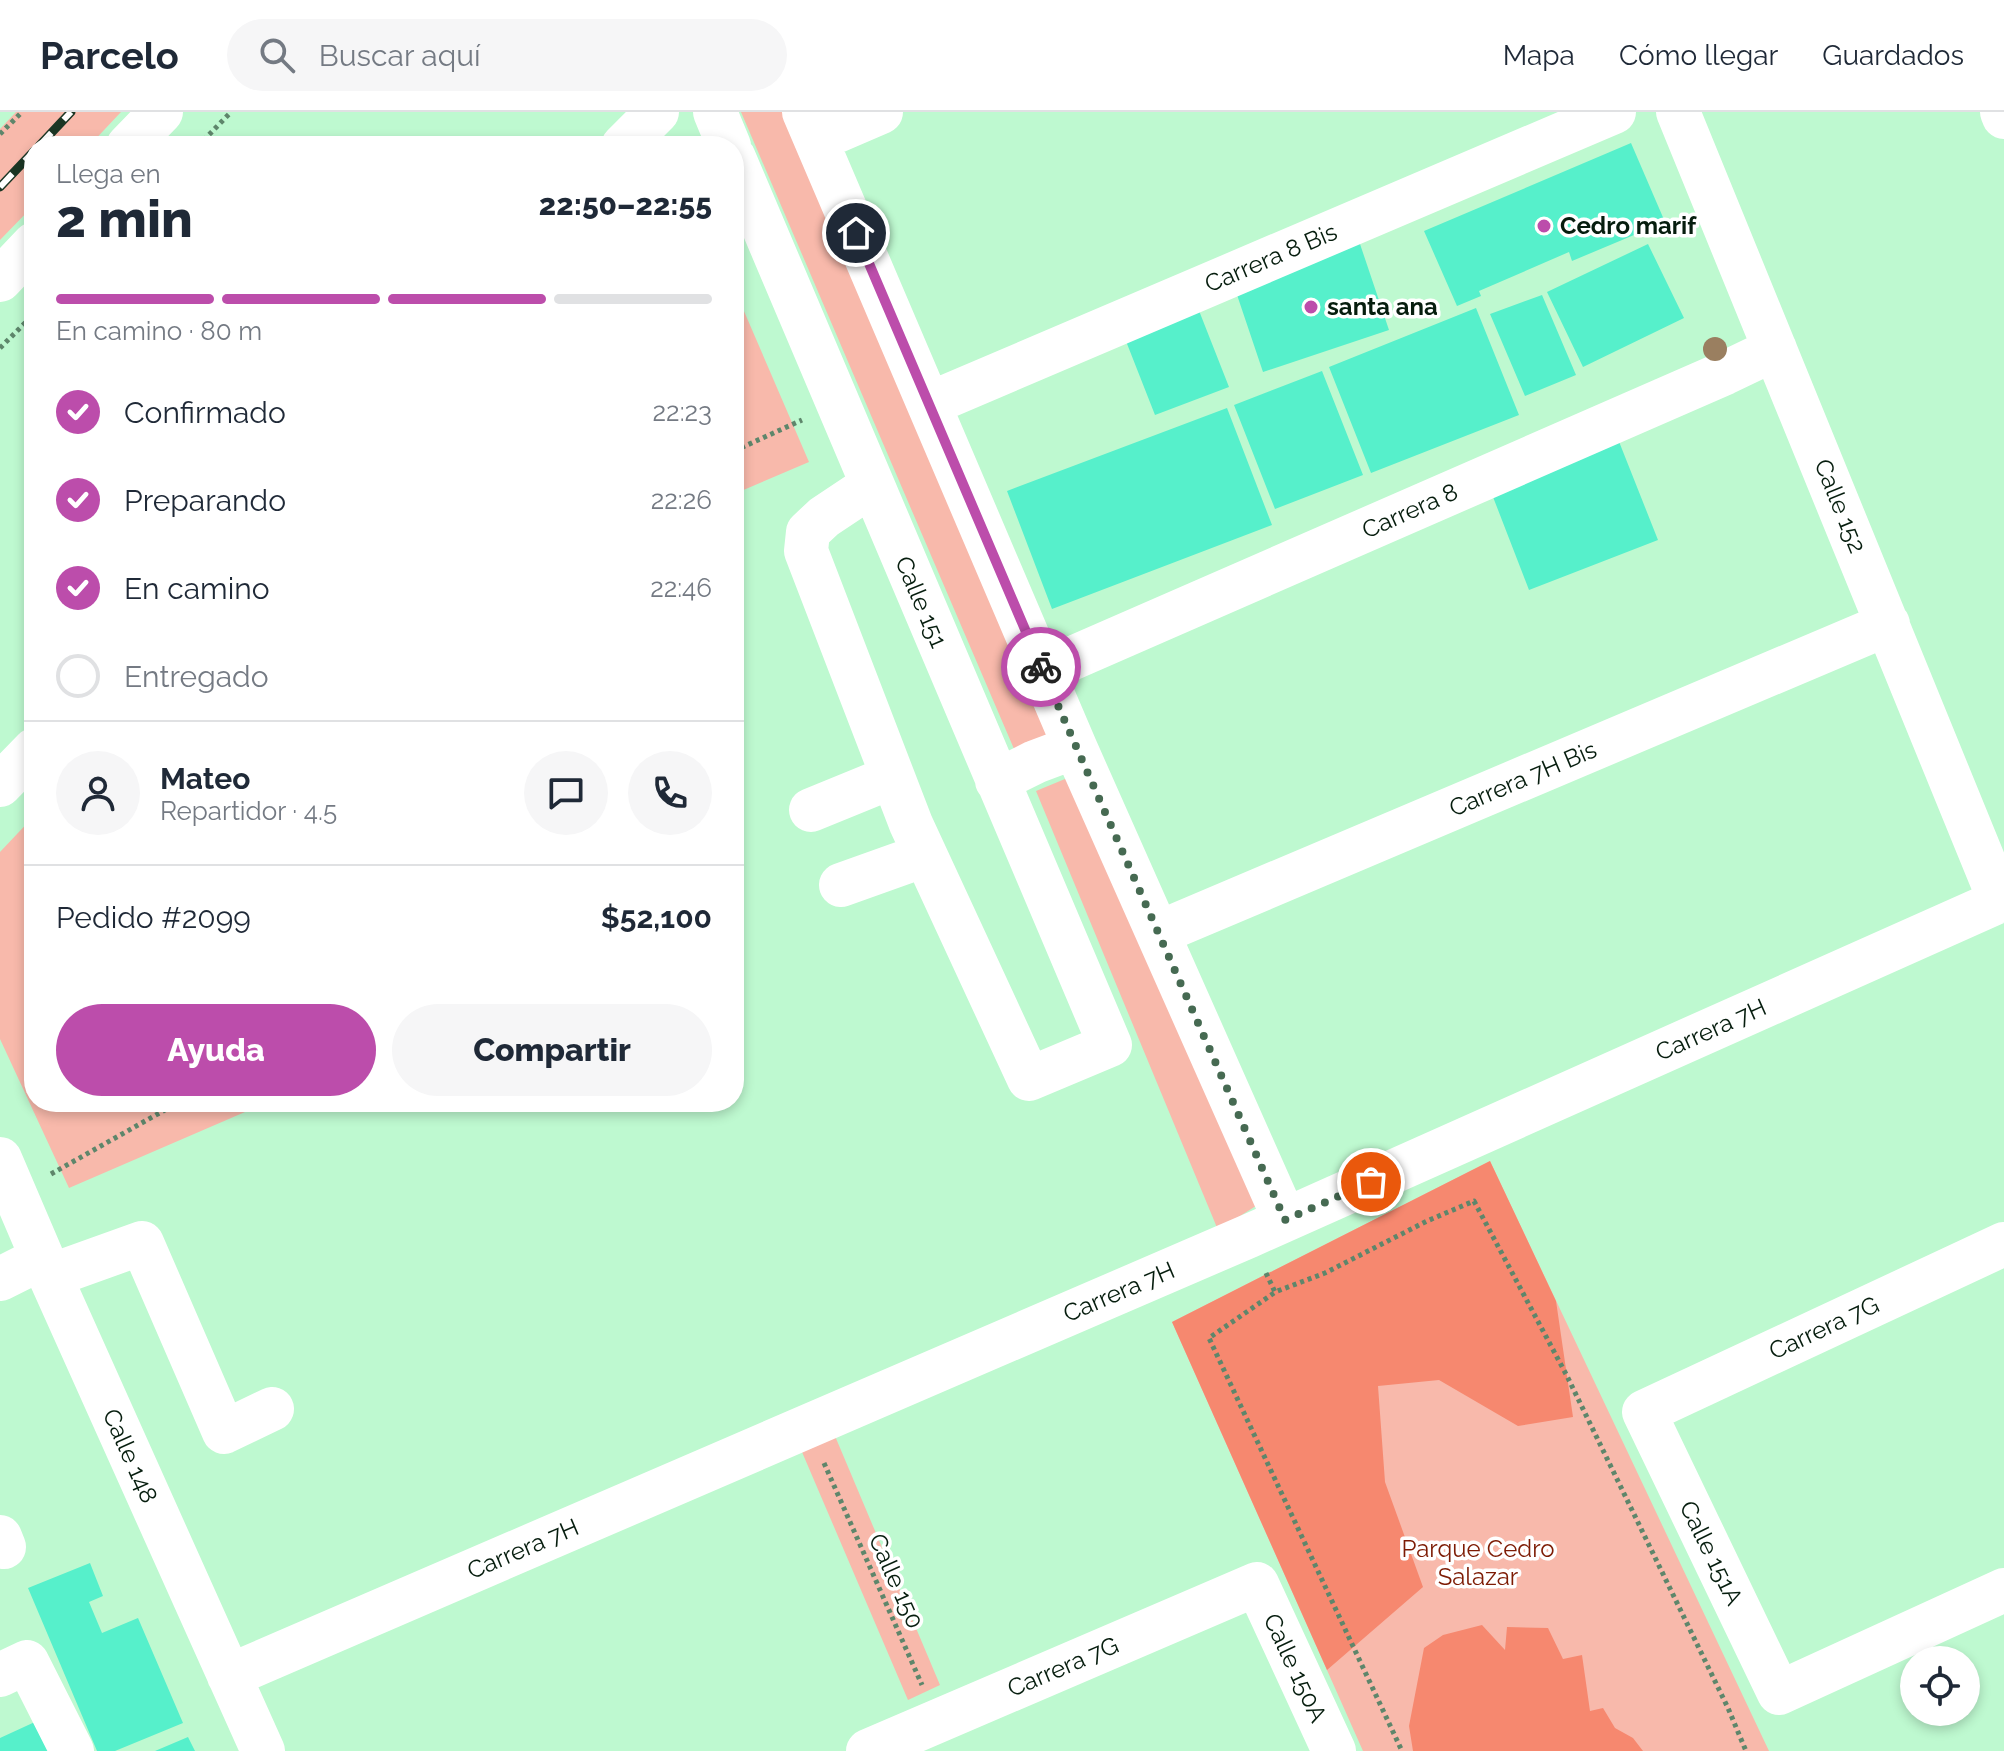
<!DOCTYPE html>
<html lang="es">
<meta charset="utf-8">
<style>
:root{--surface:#fff;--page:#f6f6f7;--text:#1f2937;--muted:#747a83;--line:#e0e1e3;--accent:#bc4dab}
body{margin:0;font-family:Raleway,sans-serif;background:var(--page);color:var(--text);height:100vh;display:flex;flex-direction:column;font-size:30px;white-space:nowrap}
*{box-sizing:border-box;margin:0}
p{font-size:26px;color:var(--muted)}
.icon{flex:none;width:44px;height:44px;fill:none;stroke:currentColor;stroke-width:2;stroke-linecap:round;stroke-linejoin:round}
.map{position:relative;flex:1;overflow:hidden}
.side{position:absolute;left:24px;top:24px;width:720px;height:976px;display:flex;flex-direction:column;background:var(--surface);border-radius:32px;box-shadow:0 4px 12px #0003}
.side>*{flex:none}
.tools{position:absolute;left:1900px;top:1534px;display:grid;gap:16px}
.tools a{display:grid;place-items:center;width:80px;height:80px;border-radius:50%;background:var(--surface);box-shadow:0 4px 12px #0003;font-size:40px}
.pin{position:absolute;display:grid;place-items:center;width:68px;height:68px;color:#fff;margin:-34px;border:4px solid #fff;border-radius:50%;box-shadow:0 2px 8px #0007}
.courier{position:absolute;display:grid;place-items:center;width:80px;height:80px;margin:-40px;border:6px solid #bc4dab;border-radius:50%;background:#fff;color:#222;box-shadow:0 2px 10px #0007}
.summary em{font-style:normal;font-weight:800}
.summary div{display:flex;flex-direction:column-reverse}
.summary{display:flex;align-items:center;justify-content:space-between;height:136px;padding:0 32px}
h1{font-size:52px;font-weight:800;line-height:60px}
.bar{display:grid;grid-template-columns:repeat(4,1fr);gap:12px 8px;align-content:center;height:96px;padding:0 32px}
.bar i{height:10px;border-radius:6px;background:var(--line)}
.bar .active{background:var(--accent)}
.bar p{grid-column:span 4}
.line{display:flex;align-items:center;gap:20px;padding:0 32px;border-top:2px solid var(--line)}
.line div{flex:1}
.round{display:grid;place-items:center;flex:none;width:84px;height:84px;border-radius:42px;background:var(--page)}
ol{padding:0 32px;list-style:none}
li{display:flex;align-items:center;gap:24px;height:88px}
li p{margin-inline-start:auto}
li .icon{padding:8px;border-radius:50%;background:var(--accent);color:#fff;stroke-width:4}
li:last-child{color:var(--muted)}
li i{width:44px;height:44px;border:4px solid var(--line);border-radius:50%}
.button{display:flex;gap:16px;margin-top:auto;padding:16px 32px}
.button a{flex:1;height:92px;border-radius:48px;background:var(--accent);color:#fff;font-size:32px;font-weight:800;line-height:92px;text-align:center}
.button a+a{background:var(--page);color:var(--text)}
header{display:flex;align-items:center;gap:48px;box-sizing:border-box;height:112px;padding:0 40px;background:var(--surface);border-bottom:2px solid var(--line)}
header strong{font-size:38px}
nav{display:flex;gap:44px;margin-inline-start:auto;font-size:28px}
.search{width:560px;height:72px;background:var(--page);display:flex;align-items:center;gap:20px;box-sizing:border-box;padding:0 28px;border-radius:44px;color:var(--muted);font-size:30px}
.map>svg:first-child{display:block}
</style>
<header>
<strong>Parcelo</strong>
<div class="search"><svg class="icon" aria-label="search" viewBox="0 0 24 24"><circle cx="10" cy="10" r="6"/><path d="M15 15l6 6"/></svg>Buscar aquí</div>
<nav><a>Mapa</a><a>Cómo llegar</a><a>Guardados</a></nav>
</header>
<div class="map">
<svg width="2004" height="1639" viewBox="0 0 2004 1639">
<rect width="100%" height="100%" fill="#bef9d0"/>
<path fill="#f8b9ab" d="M16,0H121L89,34H34V93L0,128V17Z
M741,0H786L1058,627L1020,651Z
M734,176L809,350L734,382Z
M1077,662L1259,1092L1218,1118L1036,679Z
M34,704V990H268L69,1076L0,927V740Z
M1490,1049L1769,1639H1363L1172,1210Z
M835,1324L940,1573L908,1588L802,1340Z"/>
<path fill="#f6886f" d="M1490,1049L1556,1189L1573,1305L1518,1314L1439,1268L1378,1274L1385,1370L1423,1475L1327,1558L1172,1210Z
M1482,1513L1505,1538L1507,1515L1548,1516L1563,1547L1582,1543L1590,1599L1603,1596L1615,1616L1633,1626L1643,1639H1413L1409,1614L1424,1536L1443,1523Z"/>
<path fill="#56f0cb" d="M1631,31L1665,110L1572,149L1569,140L1479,179L1481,184L1457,194L1424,119Z
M1359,129L1389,218L1263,260L1233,171Z
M1648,132L1684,206L1583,255L1547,180Z
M1542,183L1576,263L1525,284L1490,202Z
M1196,191L1229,275L1155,303L1122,219Z
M1476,196L1519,303L1371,361L1329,255Z
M1322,259L1363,363L1275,397L1234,293Z
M1227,296L1272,413L1052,497L1007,379Z
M1616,322L1658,428L1529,478L1488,372Z
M90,1451L103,1484L89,1490L102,1521L138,1506L183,1611L115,1639H97L28,1476Z
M37,1609L51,1639H0V1626Z
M188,1625L195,1639H155Z"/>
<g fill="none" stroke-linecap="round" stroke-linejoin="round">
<path stroke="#5e866b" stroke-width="5" stroke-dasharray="4 4" stroke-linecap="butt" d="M0,22L22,0
M198,34L231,0
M0,236L34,202
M734,339L802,308
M51,1062L179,990
M1266,1161L1275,1180L1325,1161L1427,1109L1474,1089L1567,1264L1728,1596L1746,1639
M1274,1181L1209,1226L1402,1639
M824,1351L922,1573"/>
<path stroke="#fff" stroke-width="44" d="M715,0L729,34
M804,0L1075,635L1285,1108
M1678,0L2000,789
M2002,0L2004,5
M816,28L881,0
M623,34L657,0
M734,46L1110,933L1029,967L911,712L806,439L808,420L824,405L872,373
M929,292L1614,0
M1043,559L1725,261L1775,237
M997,669L1035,650L1075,635
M0,673L34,638
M811,698L892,665
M841,773L925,743
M1158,821L1888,512
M0,1047L50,1164L263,1639
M2004,1132L1644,1300L1779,1581L2004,1478
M50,1164L142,1131L224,1320L272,1297
M0,1167L42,1146
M0,1425L4,1435
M0,1563L27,1550L72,1639
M229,1564L1249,1124L2004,787
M868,1639L1257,1472L1334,1639"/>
<path stroke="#fff" stroke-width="44" d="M128,34L161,0
M0,168L34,132"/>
<defs>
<path id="rail" d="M39,34L71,0
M0,75L34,39"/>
</defs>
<use href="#rail" stroke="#1b3624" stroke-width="9"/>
<use href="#rail" stroke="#fff" stroke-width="6" stroke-dasharray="18" stroke-linecap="butt"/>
</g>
<circle fill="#9a7f60" cx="1715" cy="237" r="12"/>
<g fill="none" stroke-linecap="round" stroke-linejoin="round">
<path stroke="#466a52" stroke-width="8" stroke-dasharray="0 14.4" d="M1041,555L1285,1108L1371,1070"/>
<path stroke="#bc4dab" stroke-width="10" d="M856,121L1041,555"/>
</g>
<g fill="#bc4dab" stroke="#fff" stroke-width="3">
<circle cx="1544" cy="114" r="8"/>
<circle cx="1311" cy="195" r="8"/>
</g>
<g text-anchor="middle" stroke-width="7" stroke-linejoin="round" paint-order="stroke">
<g font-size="24" font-weight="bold" fill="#061d0e" stroke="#fff" text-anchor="start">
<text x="1560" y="122">Cedro marif</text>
<text x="1327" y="203">santa ana</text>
</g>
<g font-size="24" fill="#061d0e" stroke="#fff">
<text transform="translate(1271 146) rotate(-23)" y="8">Carrera 8 Bis</text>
<text transform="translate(1840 394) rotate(68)" y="8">Calle 152</text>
<text transform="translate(1410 399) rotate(-24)" y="8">Carrera 8</text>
<text transform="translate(921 490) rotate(67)" y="8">Calle 151</text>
<text transform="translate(1523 667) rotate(-23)" y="8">Carrera 7H Bis</text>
<text transform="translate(1711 918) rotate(-24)" y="8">Carrera 7H</text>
<text transform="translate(1119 1180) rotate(-23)" y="8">Carrera 7H</text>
<text transform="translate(1824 1216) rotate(-25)" y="8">Carrera 7G</text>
<text transform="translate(130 1344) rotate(66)" y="8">Calle 148</text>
<text transform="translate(523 1437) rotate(-23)" y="8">Carrera 7H</text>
<text transform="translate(1711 1441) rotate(64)" y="8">Calle 151A</text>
<text transform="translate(896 1469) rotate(66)" y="8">Calle 150</text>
<text transform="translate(1063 1555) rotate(-23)" y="8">Carrera 7G</text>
<text transform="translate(1295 1556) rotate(65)" y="8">Calle 150A</text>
</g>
<g font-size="24" fill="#7d1b04" stroke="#fff">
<text x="1478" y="1445">Parque Cedro<tspan x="1478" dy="28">Salazar</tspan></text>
</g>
</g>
</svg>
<div class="tools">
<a><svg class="icon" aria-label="locate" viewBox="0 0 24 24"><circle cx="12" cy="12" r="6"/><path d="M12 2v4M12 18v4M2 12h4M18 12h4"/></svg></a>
</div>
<div class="pin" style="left:1371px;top:1070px;background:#ea580c"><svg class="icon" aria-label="bag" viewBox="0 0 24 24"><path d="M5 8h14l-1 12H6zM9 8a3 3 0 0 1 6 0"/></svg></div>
<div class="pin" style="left:856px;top:121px;background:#1f2937"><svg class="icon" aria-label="home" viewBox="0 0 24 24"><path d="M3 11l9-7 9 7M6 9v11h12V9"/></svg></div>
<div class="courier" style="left:1041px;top:555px"><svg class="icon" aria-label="bike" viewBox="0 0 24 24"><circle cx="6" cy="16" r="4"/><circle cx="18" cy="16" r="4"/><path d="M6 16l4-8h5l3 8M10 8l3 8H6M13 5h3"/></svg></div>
<section class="side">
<div class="summary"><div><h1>2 min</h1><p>Llega en</p></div><em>22:50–22:55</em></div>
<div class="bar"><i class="active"></i><i class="active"></i><i class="active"></i><i></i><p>En camino · 80 m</p></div>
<ol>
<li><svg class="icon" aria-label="check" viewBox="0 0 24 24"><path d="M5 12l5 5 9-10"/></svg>Confirmado<p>22:23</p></li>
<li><svg class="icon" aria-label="check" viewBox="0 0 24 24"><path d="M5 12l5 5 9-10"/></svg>Preparando<p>22:26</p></li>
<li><svg class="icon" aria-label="check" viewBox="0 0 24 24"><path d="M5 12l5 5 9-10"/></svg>En camino<p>22:46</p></li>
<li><i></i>Entregado</li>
</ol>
<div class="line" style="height:144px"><a class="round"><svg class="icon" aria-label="person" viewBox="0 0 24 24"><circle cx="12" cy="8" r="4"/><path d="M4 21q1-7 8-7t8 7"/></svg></a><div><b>Mateo</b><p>Repartidor · 4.5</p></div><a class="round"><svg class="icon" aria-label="chat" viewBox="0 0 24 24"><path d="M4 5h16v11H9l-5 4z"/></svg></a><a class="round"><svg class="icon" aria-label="phone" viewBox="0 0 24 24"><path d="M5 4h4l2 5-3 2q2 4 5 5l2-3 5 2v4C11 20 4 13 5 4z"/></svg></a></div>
<div class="line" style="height:104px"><div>Pedido #2099</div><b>$52,100</b></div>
<div class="button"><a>Ayuda</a><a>Compartir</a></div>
</section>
</div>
